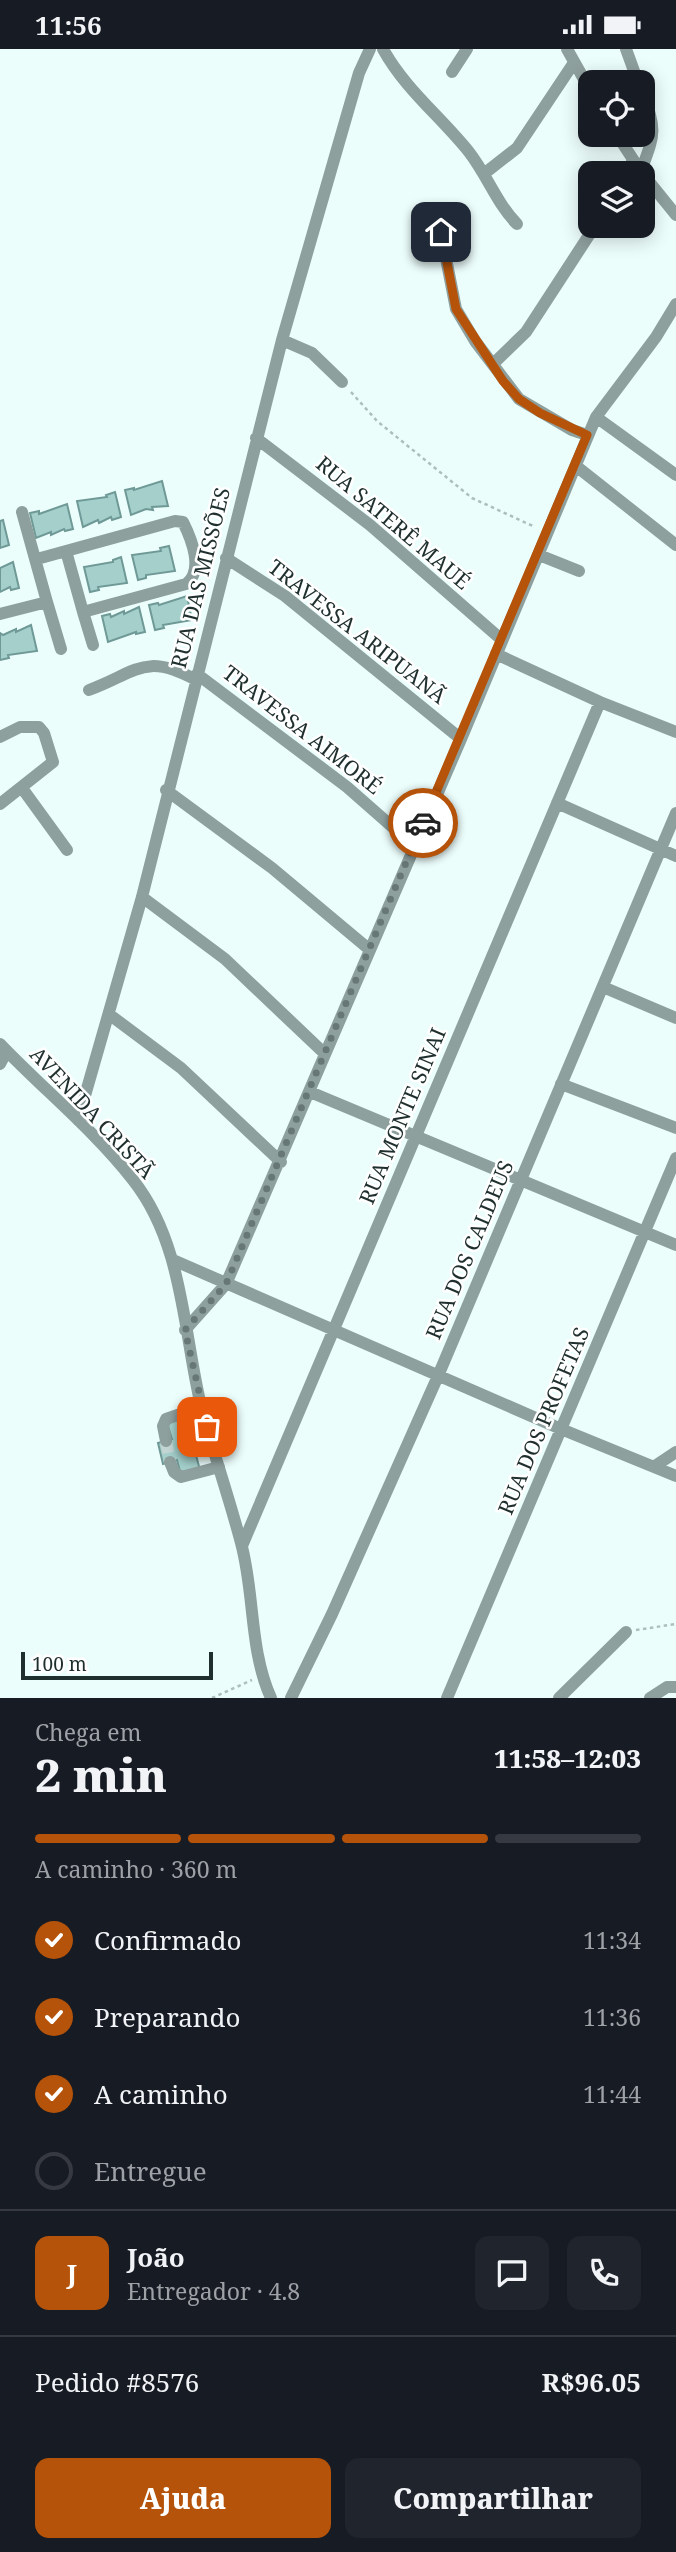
<!DOCTYPE html>
<html lang="pt">
<meta charset="utf-8">
<style>
:root{--surface:#171b24;--page:#20242c;--text:#f1f3f6;--muted:#9ea1a6;--line:#363941;--accent:#b45309}
body{margin:0;font-family:"Noto Serif",serif;background:var(--page);color:var(--text);height:100vh;display:flex;flex-direction:column;font-size:26px;white-space:nowrap}
*{box-sizing:border-box;margin:0}
p{font-size:23px;color:var(--muted)}
.icon{flex:none;width:38px;height:38px;fill:none;stroke:currentColor;stroke-width:2;stroke-linecap:round;stroke-linejoin:round}
.map{position:relative;height:1649px;overflow:hidden}
.details{display:flex;flex-direction:column;background:var(--surface);flex:1}
.details>*{flex:none}
.tools{position:absolute;left:578px;top:21px;display:grid;gap:14px}
.tools a{display:grid;place-items:center;width:77px;height:77px;border-radius:14px;background:var(--surface);box-shadow:0 4px 18px #0003;font-size:35px}
.scale{position:absolute;left:21px;bottom:18px;width:192px;box-sizing:border-box;padding-left:7px;border:4px solid #1e2f2e;border-top:0;font-size:19px;line-height:24px;white-space:nowrap;color:#1e2f2e;-webkit-text-stroke:5px #fff;paint-order:stroke}
.pin{position:absolute;display:grid;place-items:center;width:60px;height:60px;color:#fff;margin:-30px;border-radius:14px;box-shadow:0 4px 10px #0006}
.courier{position:absolute;display:grid;place-items:center;width:70px;height:70px;margin:-35px;border:5px solid #b45309;border-radius:50%;background:#fff;color:#222;box-shadow:0 2px 9px #0007}
.headline em{font-style:normal;font-weight:800}
.headline div{display:flex;flex-direction:column-reverse}
.headline{display:flex;align-items:center;justify-content:space-between;height:119px;padding:0 35px}
h1{font-size:46px;font-weight:800;line-height:52px}
.bar{display:grid;grid-template-columns:repeat(4,1fr);gap:10px 7px;align-content:center;height:84px;padding:0 35px}
.bar i{height:9px;border-radius:5px;background:var(--line)}
.bar .selected{background:var(--accent)}
.bar p{grid-column:span 4}
.line{display:flex;align-items:center;gap:18px;padding:0 35px;border-top:2px solid var(--line)}
.line div{flex:1}
.round{display:grid;place-items:center;flex:none;width:74px;height:74px;border-radius:14px;background:var(--page)}
ol{padding:0 35px;list-style:none}
li{display:flex;align-items:center;gap:21px;height:77px}
li p{margin-inline-start:auto}
li .icon{padding:7px;border-radius:50%;background:var(--accent);color:#fff;stroke-width:4}
li:last-child{color:var(--muted)}
li i{width:38px;height:38px;border:4px solid var(--line);border-radius:50%}
.cta{display:flex;gap:14px;margin-top:auto;padding:14px 35px}
.cta a{flex:1;height:80px;border-radius:14px;background:var(--accent);color:#fff;font-size:28px;font-weight:800;line-height:80px;text-align:center}
.cta a+a{background:var(--page);color:var(--text)}
.status{display:flex;justify-content:space-between;align-items:center;height:49px;padding:0 35px;background:var(--surface);direction:ltr}
.status svg{height:19px;fill:currentColor}
.map>svg:first-child{display:block}
</style>
<div class="status"><b>11:56</b><svg viewBox="0 0 49 12"><path d="M0 12V9h3v3zM5 12V6h3v6zM10 12V3h3v9zM15 12V0h3v12zM26 1h20v11H26zM47 4h2v5h-2z"/></svg></div>
<div class="map">
<svg width="676" height="1649" viewBox="0 0 676 1649">
<rect width="100%" height="100%" fill="#ecfefc"/>
<path fill="#a4cfcb" stroke="#6f9996" stroke-width="2" d="M162,432L168,457L152,458L153,461L146,460L131,466L125,441L134,439V441Z
M115,443L121,468L112,471L111,468L99,474L98,471L83,478L77,452L107,448L106,446Z
M67,455L73,480L65,482L64,480L51,486V483L36,489L30,464L39,462V465Z
M3,471L9,496L0,499V472Z
M169,497L175,522L146,526V529L138,531L132,506L161,502L160,499Z
M121,508L127,534L98,538L99,541L90,543L84,518L113,513V511Z
M13,513L19,539L11,541L10,538L0,543V519Z
M187,547L192,571L163,576L164,579L155,581L149,556L158,554L159,556Z
M139,558L145,583L136,585V583L108,593L102,567L110,565L111,568L124,562V565Z
M31,576L37,602L8,606L9,609L0,611V584L3,586L16,580V583Z
M186,1369L200,1421L181,1426L177,1411L163,1415L158,1394L172,1390L167,1374Z"/>
<g fill="none" stroke-linecap="round" stroke-linejoin="round">
<path stroke="#c3d5d3" stroke-width="12" stroke-dasharray="12 6" stroke-linecap="butt" d="M166,1392L170,1413"/>
<path stroke="#adbfbd" stroke-width="2.5" stroke-dasharray="3.5 3.5" stroke-linecap="butt" d="M351,343L377,372L472,449L535,478
M636,1581L676,1575
M212,1649L252,1631"/>
<path stroke="#8ea09e" stroke-width="12" d="M383,0C405,40 441,68 469,103C487,126 497,155 517,175
M567,0L590,41
M626,0L638,33
M452,23L467,0
M617,86L642,124
M641,122C655,84 657,82 642,43
M485,124L517,99L573,15
M626,124L633,111
M642,124L676,166
M438,169L456,260L475,292L519,350L572,381L587,386
M282,291L312,304L342,333
M493,315L526,283L595,177
M596,368L676,426
M256,389L370,476L502,591
M576,417L676,496
M66,502L83,563
M539,506L579,522
M226,509L285,547L461,690
M37,510L175,472L183,473C192,491 204,522 186,535L83,563L93,596
M47,553L61,600
M0,565L47,553L22,463
M496,605L600,653L676,683
M197,625L347,738L413,796
M89,641C137,623 145,603 196,631
M0,688L20,678H39L44,684L53,713L0,755
M22,739L67,801
M166,741L272,819L370,901
M557,754L676,807
M142,848L225,910L324,1004
M603,938L676,969
M110,966L181,1019L281,1113
M0,995C43,1040 94,1081 133,1131C183,1194 183,1281 201,1357C213,1403 229,1448 241,1494C255,1545 249,1600 271,1649
M0,1015L7,1002
M561,1035L676,1079
M310,1043L676,1196
M78,1071L142,848L282,291L359,24L370,0
M173,1211L561,1380L676,1427
M185,1281L226,1235L461,690L596,368L656,288L676,255
M166,1392L163,1377L166,1370L201,1358
M170,1413L174,1423L181,1428L219,1418
M655,1417L676,1403
M242,1497L600,653
M291,1649L332,1565L438,1327L676,764
M447,1649L676,1109
M559,1649L626,1583
M650,1649L667,1638H676"/>
</g>
<g fill="none" stroke-linecap="round" stroke-linejoin="round">
<path stroke="#667776" stroke-width="7" stroke-dasharray="0 12.6" d="M207,1378L185,1281L226,1235L423,774"/>
<path stroke="#b45309" stroke-width="9" d="M423,774L587,386L540,364L519,350L503,332L456,260L441,183"/>
</g>
<g text-anchor="middle" stroke-width="5" stroke-linejoin="round" paint-order="stroke">
<g font-size="21" fill="#1e2f2e" stroke="#fff">
<text transform="translate(393 474) rotate(40)" y="7">RUA SATERÊ MAUÉ</text>
<text transform="translate(201 529) rotate(-76)" y="7">RUA DAS MISSÕES</text>
<text transform="translate(357 583) rotate(38)" y="7">TRAVESSA ARIPUANÃ</text>
<text transform="translate(302 681) rotate(38)" y="7">TRAVESSA AIMORÉ</text>
<text transform="translate(92 1064) rotate(47)" y="7">AVENIDA CRISTÃ</text>
<text transform="translate(403 1067) rotate(-67)" y="7">RUA MONTE SINAI</text>
<text transform="translate(470 1201) rotate(-67)" y="7">RUA DOS CALDEUS</text>
<text transform="translate(544 1372) rotate(-67)" y="7">RUA DOS PROFETAS</text>
</g>
</g>
</svg>
<div class="tools">
<a><svg class="icon" aria-label="locate" viewBox="0 0 24 24"><circle cx="12" cy="12" r="6"/><path d="M12 2v4M12 18v4M2 12h4M18 12h4"/></svg></a>
<a><svg class="icon" aria-label="layers" viewBox="0 0 24 24"><path d="M12 4l9 5-9 5-9-5zM3 14l9 5 9-5"/></svg></a>
</div>
<div class="scale">100 m</div>
<div class="pin" style="left:207px;top:1378px;background:#ea580c"><svg class="icon" aria-label="bag" viewBox="0 0 24 24"><path d="M5 8h14l-1 12H6zM9 8a3 3 0 0 1 6 0"/></svg></div>
<div class="pin" style="left:441px;top:183px;background:#1f2937"><svg class="icon" aria-label="home" viewBox="0 0 24 24"><path d="M3 11l9-7 9 7M6 9v11h12V9"/></svg></div>
<div class="courier" style="left:423px;top:774px"><svg class="icon" aria-label="car" viewBox="0 0 24 24"><path d="M5 17H2v-5l4-1 3-4h7l3 4 3 1v5h-3M9 17h6M6 11h13"/><circle cx="7" cy="17" r="2"/><circle cx="17" cy="17" r="2"/></svg></div>
</div>
<section class="details">
<div class="headline"><div><h1>2 min</h1><p>Chega em</p></div><em>11:58–12:03</em></div>
<div class="bar"><i class="selected"></i><i class="selected"></i><i class="selected"></i><i></i><p>A caminho · 360 m</p></div>
<ol>
<li><svg class="icon" aria-label="check" viewBox="0 0 24 24"><path d="M5 12l5 5 9-10"/></svg>Confirmado<p>11:34</p></li>
<li><svg class="icon" aria-label="check" viewBox="0 0 24 24"><path d="M5 12l5 5 9-10"/></svg>Preparando<p>11:36</p></li>
<li><svg class="icon" aria-label="check" viewBox="0 0 24 24"><path d="M5 12l5 5 9-10"/></svg>A caminho<p>11:44</p></li>
<li><i></i>Entregue</li>
</ol>
<div class="line" style="height:126px"><b class="round" style="background:var(--accent);color:#fff">J</b><div><b>João</b><p>Entregador · 4.8</p></div><a class="round"><svg class="icon" aria-label="chat" viewBox="0 0 24 24"><path d="M4 5h16v11H9l-5 4z"/></svg></a><a class="round"><svg class="icon" aria-label="phone" viewBox="0 0 24 24"><path d="M5 4h4l2 5-3 2q2 4 5 5l2-3 5 2v4C11 20 4 13 5 4z"/></svg></a></div>
<div class="line" style="height:91px"><div>Pedido #8576</div><b>R$96.05</b></div>
<div class="cta"><a>Ajuda</a><a>Compartilhar</a></div>
</section>
